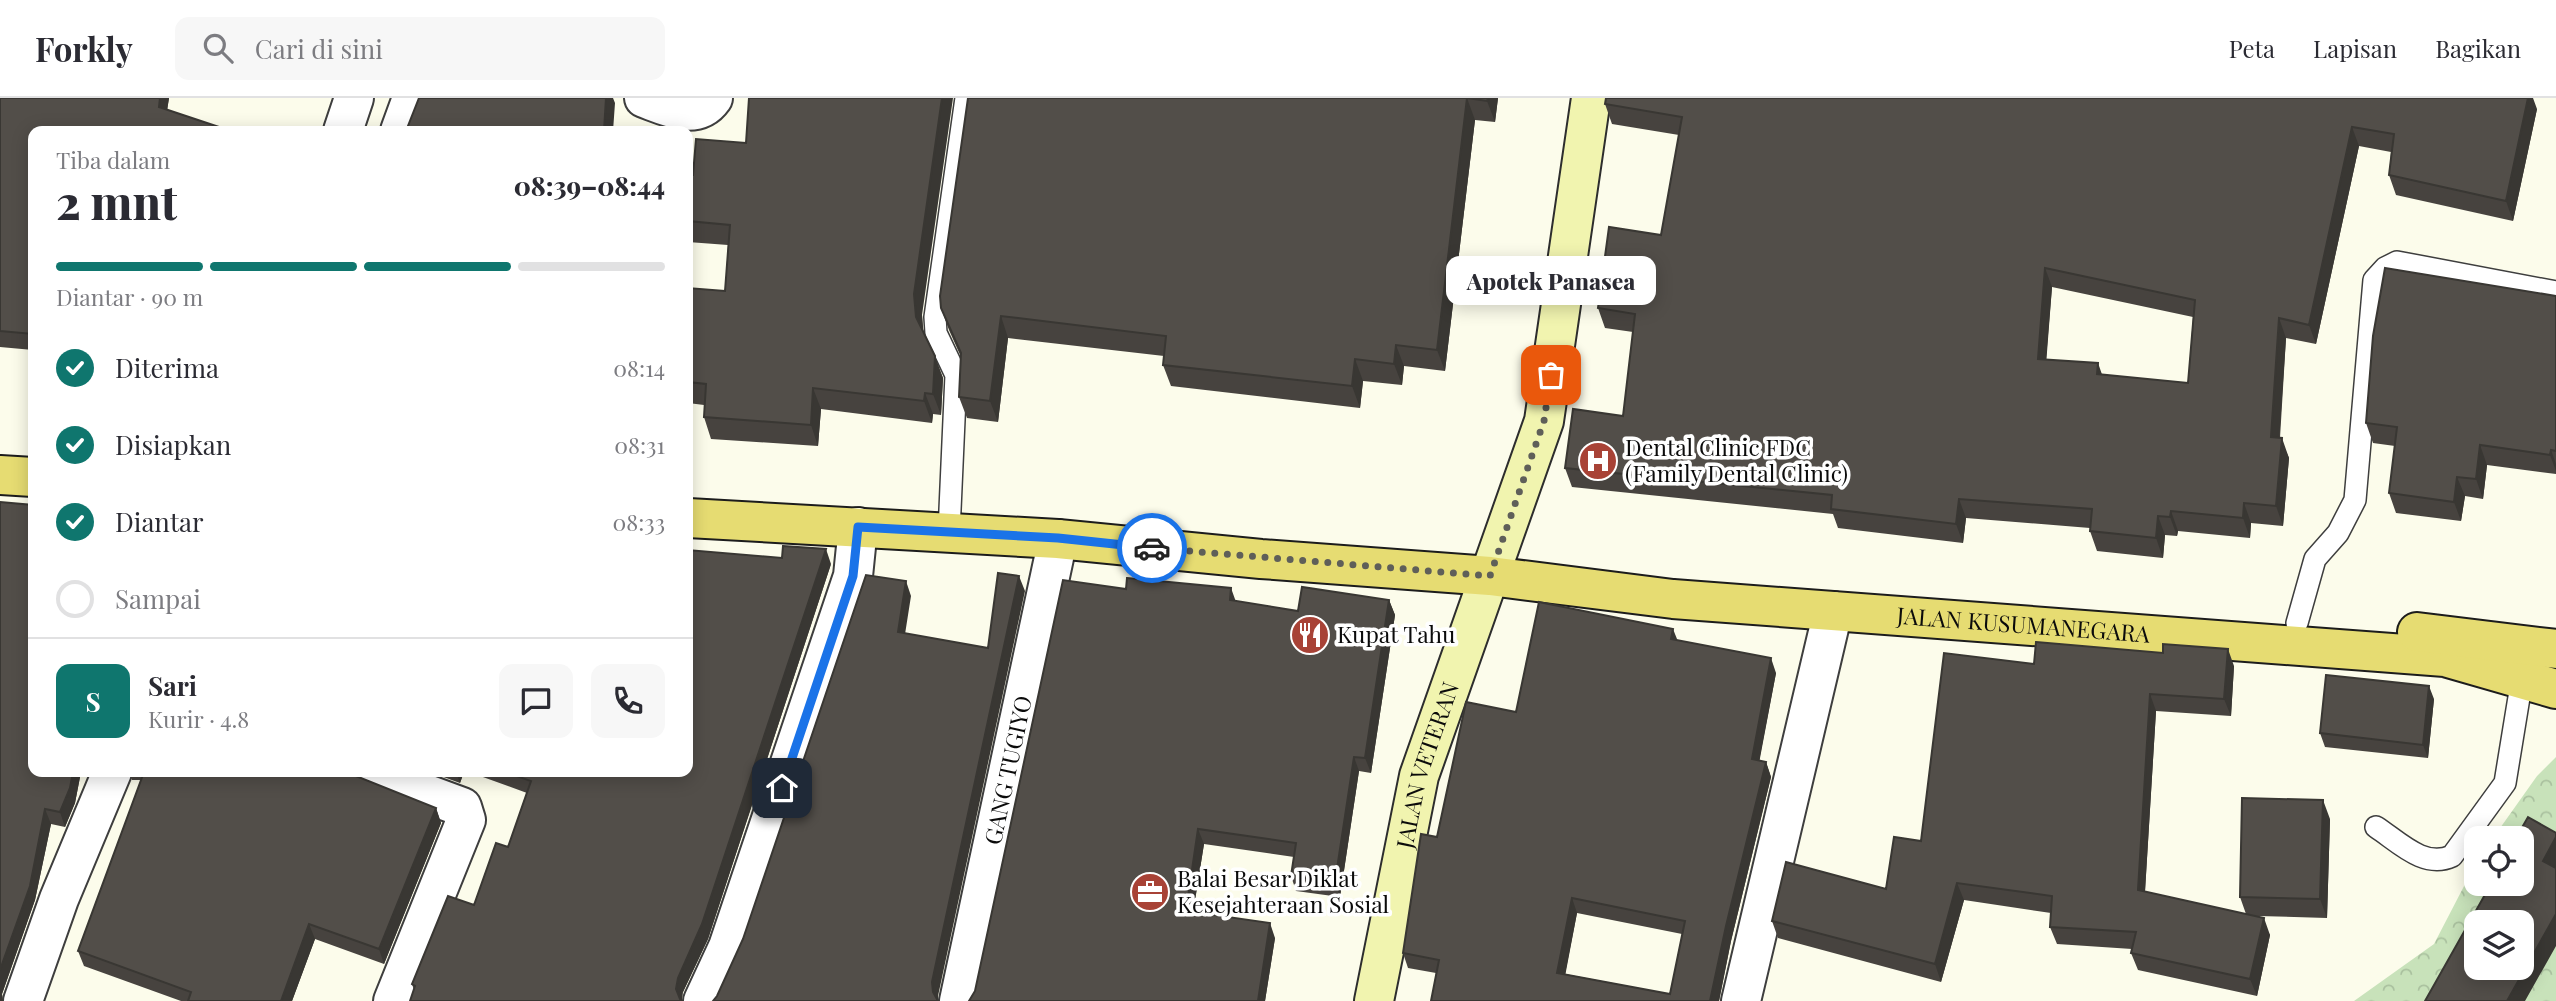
<!DOCTYPE html>
<html lang="id">
<meta charset="utf-8">
<style>
:root{--surface:#fff;--page:#f7f7f7;--text:#2b2b33;--muted:#7c7c81;--line:#e1e1e2;--accent:#0f766e}
body{margin:0;font-family:"Playfair Display",serif;background:var(--page);color:var(--text);height:100vh;display:flex;flex-direction:column;font-size:26px;white-space:nowrap}
*{box-sizing:border-box;margin:0}
p{font-size:23px;color:var(--muted)}
.icon{flex:none;width:38px;height:38px;fill:none;stroke:currentColor;stroke-width:2;stroke-linecap:round;stroke-linejoin:round}
.map{position:relative;flex:1;overflow:hidden}
.panel{position:absolute;left:28px;top:28px;width:665px;height:651px;display:flex;flex-direction:column;background:var(--surface);border-radius:14px;box-shadow:0 4px 18px #0003}
.panel>*{flex:none}
.tools{position:absolute;left:2464px;top:728px;display:grid;gap:14px}
.tools a{display:grid;place-items:center;width:70px;height:70px;border-radius:14px;background:var(--surface);box-shadow:0 4px 18px #0003;font-size:35px}
.pin{position:absolute;display:grid;place-items:center;width:60px;height:60px;color:#fff;margin:-30px;border-radius:14px;box-shadow:0 4px 10px #0006}
.courier{position:absolute;display:grid;place-items:center;width:70px;height:70px;margin:-35px;border:5px solid #1a73e8;border-radius:50%;background:#fff;color:#222;box-shadow:0 2px 9px #0007}
.bubble{position:absolute;height:49px;border-radius:14px;background:var(--surface);box-shadow:0 4px 18px #0003;font-size:23px;font-weight:800;line-height:49px;text-align:center}
.headline em{font-style:normal;font-weight:800}
.headline div{display:flex;flex-direction:column-reverse}
.headline{display:flex;align-items:center;justify-content:space-between;height:119px;padding:0 28px}
h1{font-size:46px;font-weight:800;line-height:52px}
.bar{display:grid;grid-template-columns:repeat(4,1fr);gap:10px 7px;align-content:center;height:84px;padding:0 28px}
.bar i{height:9px;border-radius:5px;background:var(--line)}
.bar .active{background:var(--accent)}
.bar p{grid-column:span 4}
.line{display:flex;align-items:center;gap:18px;padding:0 28px;border-top:2px solid var(--line)}
.line div{flex:1}
.round{display:grid;place-items:center;flex:none;width:74px;height:74px;border-radius:14px;background:var(--page)}
ol{padding:0 28px;list-style:none}
li{display:flex;align-items:center;gap:21px;height:77px}
li p{margin-inline-start:auto}
li .icon{padding:7px;border-radius:50%;background:var(--accent);color:#fff;stroke-width:4}
li:last-child{color:var(--muted)}
li i{width:38px;height:38px;border:4px solid var(--line);border-radius:50%}
header{display:flex;align-items:center;gap:42px;box-sizing:border-box;height:98px;padding:0 35px;background:var(--surface);border-bottom:2px solid var(--line)}
header strong{font-size:33px}
nav{display:flex;gap:38px;margin-inline-start:auto;font-size:24px}
.search{width:490px;height:63px;background:var(--page);display:flex;align-items:center;gap:18px;box-sizing:border-box;padding:0 24px;border-radius:14px;color:var(--muted);font-size:26px}
.map>svg:first-child{display:block}
</style>
<header>
<strong>Forkly</strong>
<div class="search"><svg class="icon" aria-label="search" viewBox="0 0 24 24"><circle cx="10" cy="10" r="6"/><path d="M15 15l6 6"/></svg>Cari di sini</div>
<nav><a>Peta</a><a>Lapisan</a><a>Bagikan</a></nav>
</header>
<div class="map">
<svg width="2556" height="903" viewBox="0 0 2556 903">
<defs>
<pattern id="park-crowns" width="20" height="18" patternUnits="userSpaceOnUse" patternTransform="scale(1.75)"><rect width="20" height="18" fill="#c8e2ba"/><path d="M2 6a3 3 0 1 1 6 0M12 15a3 3 0 1 1 6 0" fill="none" stroke="#aac19f"/></pattern>
</defs>
<rect width="100%" height="100%" fill="#fcfceb"/>
<path fill="url(#park-crowns)" fill-rule="evenodd" d="M2556,659V903H2354L2434,846L2476,765V786H2522V740H2493L2537,678ZM2476,824H2522V870H2476Z"/>
<g fill="none" stroke-linecap="round" stroke-linejoin="round">
<defs>
<path id="lane" d="M949,434L956,277L936,235L935,219L966,0
M2297,525L2315,461L2338,435L2355,402L2374,182L2385,170L2397,164L2556,194
M2376,729C2399,744 2424,771 2452,758L2505,685L2522,581"/>
<g id="street">
<path d="M644,0C666,8 696,24 713,0"/>
<path d="M343,33L354,0"/>
<path d="M400,33L412,0"/>
<path d="M367,674L462,709L466,722L393,903"/>
<path d="M23,903L59,801L112,674"/>
<path d="M703,903L728,849L853,478L858,429"/>
<path id="s1" d="M959,903L1058,441"/>
<path d="M1741,903L1833,513"/>
</g>
<g id="secondary">
<path id="s2" d="M1374,903L1419,678L1544,323L1591,0"/>
</g>
<g id="primary">
<path d="M0,377L33,379"/>
<path id="s3" d="M688,420L1058,441L1261,461L1490,478L1673,501L2445,559L2556,591"/>
<path d="M2417,534L2556,551"/>
</g>
</defs>
<use href="#lane" stroke="#3e3e3e" stroke-width="24"/>
<use href="#street" stroke="#3e3e3e" stroke-width="42"/>
<use href="#secondary" stroke="#2d2d2d" stroke-width="42"/>
<use href="#primary" stroke="#1c1c1c" stroke-width="42"/>
<use href="#lane" stroke="#fff" stroke-width="21"/>
<use href="#street" stroke="#fff" stroke-width="38"/>
<use href="#secondary" stroke="#f1f4af" stroke-width="38"/>
<use href="#primary" stroke="#e6dc72" stroke-width="38"/>
</g>
<path fill="#47433f" fill-rule="evenodd" d="M0,0H169L167,12L33,33V252L0,249Z
M968,0H1498L1495,24L1475,22L1445,273L1404,268L1402,287L1363,283L1360,310L1171,288L1163,267L1164,258L1008,240L998,324L967,320L959,299L961,259L949,232L941,210Z
M1605,6L2537,11L2513,123L2396,97L2389,77L2391,54L2359,48L2316,246L2286,240L2280,340L2289,360L2283,428L2251,425L2250,440L2178,433L2177,438L2165,437L2163,460L2097,453L2090,433V430L1966,420L1963,445L1838,430L1833,416L1572,389L1565,370L1623,318L1633,234L1605,230L1598,210L1661,137L1679,37L1612,26ZM2052,189L2193,219L2188,285L2102,277L2046,261Z
M746,45L922,217L923,234L943,280L941,317L933,316L932,325L821,311L818,348L711,341L704,319V307L688,305V190L725,193L728,147L688,144V77H693Z
M2556,198V376L2487,367L2483,401L2465,398L2461,423L2396,415L2389,395L2395,348L2373,345L2366,325Z
M0,404L33,674H89L86,679H80L75,705L65,729L51,726L35,802L2,896L3,903H0Z
M831,466L708,841L683,894L414,892L412,886L474,807L508,749L527,695L469,674H688Z
M1126,491L1235,503L1298,513L1389,502L1395,517L1371,675L1359,673L1340,799L1296,793L1291,778L1294,759L1204,746L1193,814L1275,840L1265,903H969L975,893Z
M1677,542L1776,575L1759,663L1766,664L1771,679L1731,843L1719,903H1431L1436,875L1408,870L1403,855L1437,739L1516,614ZM1577,815L1682,836L1670,896L1565,876Z
M2034,566L2234,568L2231,618L2156,613L2145,794L2246,816L2240,799L2330,721L2327,820L2258,818L2270,837L2257,898L2138,872L2131,855L2132,851L2057,846L2050,829L2051,815L1964,802L1941,884L1778,840L1772,823L1886,791L1921,743Z
M2434,601L2428,660L2325,649L2320,635Z
M129,674H346L436,710L441,725L384,866L315,841L292,903H181L84,868L78,853L141,682H132Z
M430,674H464L460,685Z"/>
<path fill="#393733" d="M160,0H169L165,26L159,9Z
M606,0H613L615,5L613,33H604Z
M942,0H953L922,217L924,240L916,219L914,196Z
M1467,0L1475,22L1445,273L1437,252Z
M1488,0H1498L1495,24L1487,3Z
M2528,0H2533L2537,11L2513,123L2506,103Z
M2352,29L2359,48L2316,246L2309,227Z
M2045,170L2052,189L2045,280L2038,261Z
M1001,218L1008,240L998,324L990,303Z
M2279,220L2286,240L2278,359L2271,339Z
M1396,247L1404,268L1402,287L1394,266Z
M935,258L943,280L941,317L933,296Z
M1355,261L1363,283L1360,310L1352,288Z
M2098,265L2105,285L2097,276Z
M813,290L821,311L818,348L811,327Z
M925,295L933,316L932,325L924,303Z
M2282,340L2289,360L2283,428L2276,408Z
M2480,347L2487,367L2483,401L2476,381Z
M2551,352L2556,366V373L2550,357Z
M2457,379L2465,398L2461,423L2454,404Z
M1959,401L1966,420L1963,445L1956,426Z
M2244,405L2251,425L2250,440L2243,420Z
M2171,413L2178,433L2177,438L2170,419Z
M2158,418L2165,437L2163,460L2156,440Z
M826,451L831,466L708,841L683,894L682,903H680L676,891L678,880Z
M1019,478L1025,493L938,898V903L933,894L932,884Z
M906,483L911,498L903,549L898,534Z
M1231,490L1236,504L1230,502Z
M1389,502L1395,517L1371,675L1365,660Z
M1673,531L1679,546L1671,541Z
M2228,551L2234,568L2231,618L2224,601Z
M1771,560L1776,575L1757,676L1752,661Z
M2429,588L2434,601L2428,660L2423,647Z
M2150,596L2156,613L2144,809L2138,792Z
M1354,659L1359,673L1340,799L1335,784Z
M1766,664L1771,679L1731,843L1719,903H1710L1726,828Z
M73,674H78L80,679L75,705L65,729L60,714Z
M456,674H464L460,685Z
M2323,702L2330,721L2327,820L2320,801Z
M436,710L441,725L384,866L379,851Z
M45,711L51,726L35,802L2,896L3,903H0V872Z
M1198,731L1204,746L1191,828L1186,813Z
M2556,739V771L2543,763Z
M1957,785L1964,802L1941,884L1935,866Z
M1572,800L1577,815L1563,889L1557,875Z
M2556,816V848L2525,903H2507Z
M2264,820L2270,837L2257,898L2250,881Z
M1270,825L1275,840L1265,903H1258Z
M309,826L315,841L292,903H281Z"/>
<path fill="#524e49" stroke="#393733" stroke-width="2" fill-rule="evenodd" d="M0,0H160L159,9L231,33H33V236L0,233Z
M419,0H606L604,33H406Z
M749,0H942L914,196L916,219L935,258L933,296L925,295L924,303L813,290L811,327L704,319L706,286L688,284V190L725,193L730,127L688,123V77H693L696,41L746,45Z
M968,0H1488L1487,3L1467,0L1437,252L1396,247L1394,266L1355,261L1352,288L1163,267L1166,238L1001,218L990,303L959,299L961,255L941,210L940,198Z
M1606,0H2528L2506,103L2389,77L2394,36L2352,29L2309,227L2279,220L2271,339L2282,340L2276,408L2244,405L2243,420L2171,413L2170,419L2158,418L2156,440L2090,433L2092,411L1959,401L1956,426L1831,411L1832,397L1565,370L1573,311L1623,318L1635,216L1598,210L1609,129L1661,137L1682,19L1605,6ZM2045,170L2195,202L2188,285L2097,276L2098,265L2038,261Z
M2385,170L2556,198V353L2551,352L2550,357L2480,347L2476,381L2457,379L2454,404L2389,395L2397,329L2366,325L2373,238Z
M0,404L33,407V674H73L70,690L60,714L45,711L30,788L0,872Z
M783,448L826,451L702,826L678,880L676,891L680,901L682,903H410L415,888L412,886L448,798L474,807L496,745L508,749L531,683L505,674H688V452L782,460Z
M998,475L1019,478L932,884L933,894L938,903H713L717,898L743,841L866,477L906,483L898,534L988,550Z
M1127,480L1231,490L1230,502L1298,513L1302,489L1389,502L1365,660L1354,659L1335,784L1291,778L1296,745L1198,731L1186,813L1270,825L1258,903H969L975,893L1063,482L1126,491Z
M1539,504L1673,531L1671,541L1771,560L1752,661L1766,664L1726,828L1710,903H1431L1439,862L1403,855L1421,736L1437,739L1466,604L1516,614ZM1572,800L1685,823L1670,896L1557,875Z
M2036,544L2163,555V546L2228,551L2224,601L2150,596L2138,792L2264,820L2250,881L2131,855L2136,834L2050,829L2052,798L1957,785L1935,866L1772,823L1786,764L1886,791L1894,739L1921,743L1944,555L2034,566Z
M2326,577L2429,588L2423,647L2320,635Z
M144,674H346L436,710L379,851L309,826L281,903H188L191,894L78,853Z
M2242,700L2323,702L2320,801L2240,799Z
M2528,719L2556,735V739L2543,763L2556,770V816L2507,903H2425L2491,786H2522V740H2516ZM2476,824H2522V870H2476Z"/>
<g fill="none" stroke-linecap="round" stroke-linejoin="round">
<path stroke="#5f5f59" stroke-width="7" stroke-dasharray="0 12.6" d="M1152,450L1490,478L1544,323L1551,277"/>
<path stroke="#1a73e8" stroke-width="9" d="M782,690L853,478L858,429L1058,440L1152,450"/>
</g>
<defs>
<symbol id="hospital-disc" viewBox="-11 -11 22 22"><circle r="9.5" fill="#a84236" stroke="#fff"/><path d="M-5-5h3v3.5h4V-5h3V5h-3V1.5h-4V5h-3Z" fill="#fff"/></symbol>
<symbol id="restaurant-disc" viewBox="-11 -11 22 22"><circle r="9.5" fill="#a84236" stroke="#fff"/><path d="M-5-6h1v4h1v-4h1v4h1v-4h1v5L-1.5 .5V6h-2V.5L-5-1ZM5-6V6H3V1.5H1.5Q1.5-4 5-6Z" fill="#fff"/></symbol>
<symbol id="office-disc" viewBox="-11 -11 22 22"><circle r="9.5" fill="#a84236" stroke="#fff"/><path d="M-6-3h4V-5.5h4V-3h4V5H-6ZM-1-4.5V-3h2v-1.5ZM-6 0V1H6V0Z" fill="#fff"/></symbol>
</defs>
<g fill-rule="evenodd">
<use href="#hospital-disc" x="1576" y="341" width="44" height="44"/>
<use href="#restaurant-disc" x="1288" y="515" width="44" height="44"/>
<use href="#office-disc" x="1128" y="772" width="44" height="44"/>
</g>
<g text-anchor="middle" stroke-width="7" stroke-linejoin="round" paint-order="stroke">
<g font-size="23" fill="#0b0b0b" stroke="#fff" text-anchor="start">
<text x="1625" y="358">Dental Clinic FDC<tspan x="1625" dy="26">(Family Dental Clinic)</tspan></text>
<text x="1337" y="545">Kupat Tahu</text>
<text x="1177" y="789">Balai Besar Diklat<tspan x="1177" dy="26">Kesejahteraan Sosial</tspan></text>
</g>
<g font-size="23" fill="#0b0b0b" stroke="#fff">
<text dy="8" stroke="none"><textPath href="#s3" startOffset="1340">JALAN KUSUMANEGARA</textPath></text>
<text dy="8" stroke="none"><textPath href="#s2" startOffset="242">JALAN VETERAN</textPath></text>
<text dy="8" stroke="none"><textPath href="#s1" startOffset="236">GANG TUGIYO</textPath></text>
</g>
</g>
</svg>
<div class="tools">
<a><svg class="icon" aria-label="locate" viewBox="0 0 24 24"><circle cx="12" cy="12" r="6"/><path d="M12 2v4M12 18v4M2 12h4M18 12h4"/></svg></a>
<a><svg class="icon" aria-label="layers" viewBox="0 0 24 24"><path d="M12 4l9 5-9 5-9-5zM3 14l9 5 9-5"/></svg></a>
</div>
<div class="pin" style="left:1551px;top:277px;background:#ea580c"><svg class="icon" aria-label="bag" viewBox="0 0 24 24"><path d="M5 8h14l-1 12H6zM9 8a3 3 0 0 1 6 0"/></svg></div>
<div class="pin" style="left:782px;top:690px;background:#1f2937"><svg class="icon" aria-label="home" viewBox="0 0 24 24"><path d="M3 11l9-7 9 7M6 9v11h12V9"/></svg></div>
<div class="courier" style="left:1152px;top:450px"><svg class="icon" aria-label="car" viewBox="0 0 24 24"><path d="M5 17H2v-5l4-1 3-4h7l3 4 3 1v5h-3M9 17h6M6 11h13"/><circle cx="7" cy="17" r="2"/><circle cx="17" cy="17" r="2"/></svg></div>
<div class="bubble" style="left:1446px;top:158px;width:210px">Apotek Panasea</div>
<section class="panel">
<div class="headline"><div><h1>2 mnt</h1><p>Tiba dalam</p></div><em>08:39–08:44</em></div>
<div class="bar"><i class="active"></i><i class="active"></i><i class="active"></i><i></i><p>Diantar · 90 m</p></div>
<ol>
<li><svg class="icon" aria-label="check" viewBox="0 0 24 24"><path d="M5 12l5 5 9-10"/></svg>Diterima<p>08:14</p></li>
<li><svg class="icon" aria-label="check" viewBox="0 0 24 24"><path d="M5 12l5 5 9-10"/></svg>Disiapkan<p>08:31</p></li>
<li><svg class="icon" aria-label="check" viewBox="0 0 24 24"><path d="M5 12l5 5 9-10"/></svg>Diantar<p>08:33</p></li>
<li><i></i>Sampai</li>
</ol>
<div class="line" style="height:126px"><b class="round" style="background:var(--accent);color:#fff">S</b><div><b>Sari</b><p>Kurir · 4.8</p></div><a class="round"><svg class="icon" aria-label="chat" viewBox="0 0 24 24"><path d="M4 5h16v11H9l-5 4z"/></svg></a><a class="round"><svg class="icon" aria-label="phone" viewBox="0 0 24 24"><path d="M5 4h4l2 5-3 2q2 4 5 5l2-3 5 2v4C11 20 4 13 5 4z"/></svg></a></div>
</section>
</div>
